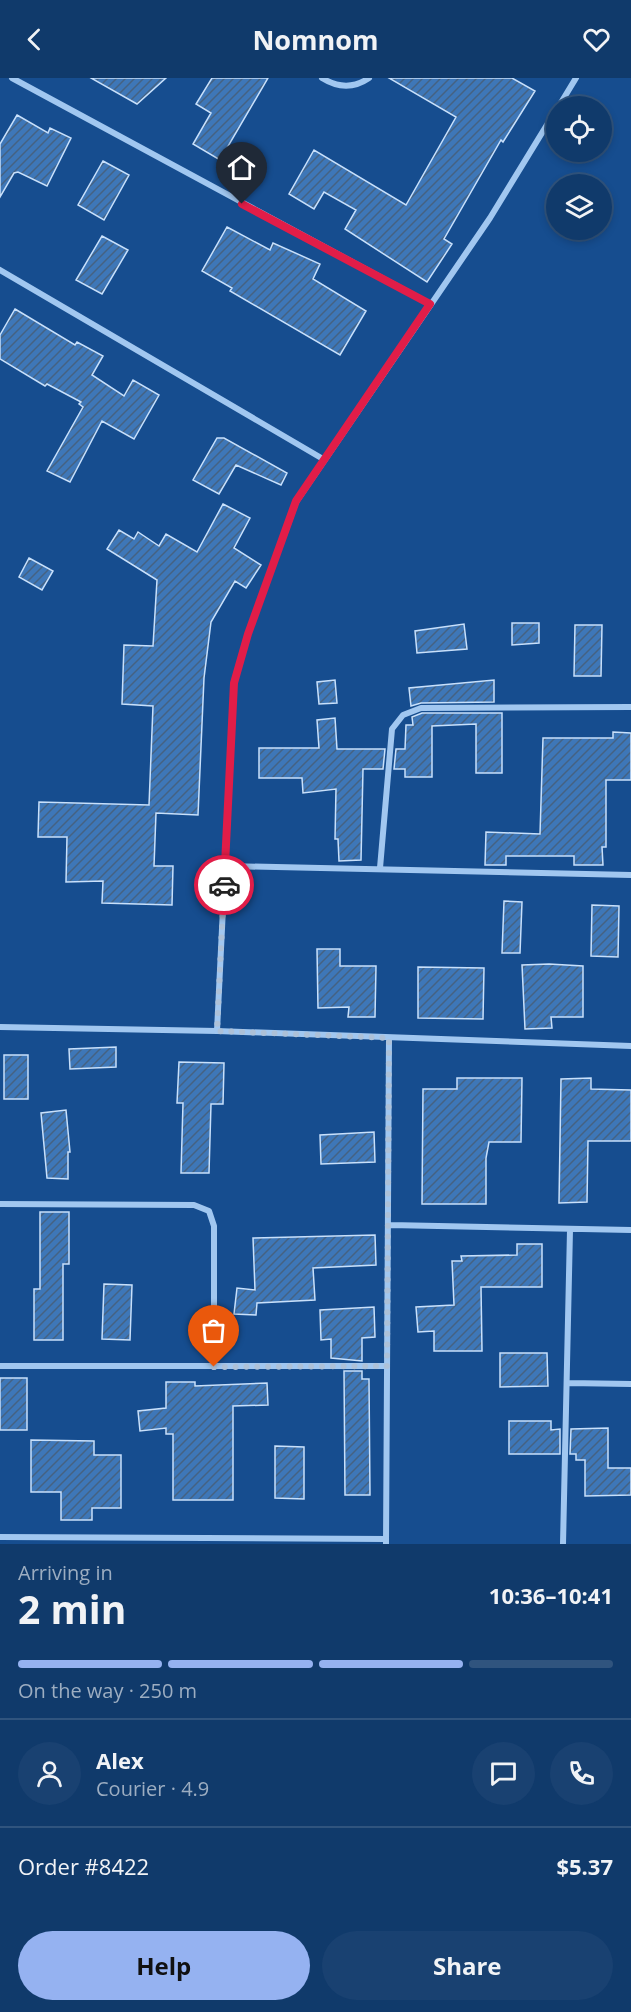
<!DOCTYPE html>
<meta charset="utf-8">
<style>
:root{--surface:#103a6b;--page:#194171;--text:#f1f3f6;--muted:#9cadc1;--line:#30547e;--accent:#95b2f1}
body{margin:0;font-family:"Open Sans",sans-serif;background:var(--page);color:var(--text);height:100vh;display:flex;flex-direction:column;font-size:22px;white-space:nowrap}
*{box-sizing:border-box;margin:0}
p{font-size:20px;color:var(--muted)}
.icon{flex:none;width:33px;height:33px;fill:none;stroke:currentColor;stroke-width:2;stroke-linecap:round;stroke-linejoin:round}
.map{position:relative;height:1466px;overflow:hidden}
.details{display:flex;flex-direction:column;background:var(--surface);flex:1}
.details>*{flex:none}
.tools{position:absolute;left:546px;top:18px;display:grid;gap:12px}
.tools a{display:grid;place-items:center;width:66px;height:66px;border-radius:50%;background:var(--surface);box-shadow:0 3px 9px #0003,0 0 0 2px var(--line);font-size:30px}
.pin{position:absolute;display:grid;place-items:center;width:51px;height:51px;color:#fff;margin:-62px -26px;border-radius:50% 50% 50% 0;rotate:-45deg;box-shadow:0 0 6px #0007}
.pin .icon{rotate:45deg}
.courier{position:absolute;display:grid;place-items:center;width:60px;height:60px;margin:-30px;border:4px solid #e11d48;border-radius:50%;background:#fff;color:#222;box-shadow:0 2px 8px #0007}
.summary em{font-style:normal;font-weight:700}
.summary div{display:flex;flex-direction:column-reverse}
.summary{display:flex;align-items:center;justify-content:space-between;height:102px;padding:0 18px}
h1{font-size:39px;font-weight:700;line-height:45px}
.bar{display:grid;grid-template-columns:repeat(4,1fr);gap:9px 6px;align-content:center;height:72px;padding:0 18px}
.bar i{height:8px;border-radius:4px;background:var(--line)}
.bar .selected{background:var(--accent)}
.bar p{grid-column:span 4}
.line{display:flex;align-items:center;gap:15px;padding:0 18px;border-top:2px solid var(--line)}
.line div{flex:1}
.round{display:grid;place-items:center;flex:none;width:63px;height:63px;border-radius:32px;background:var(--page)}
.primary-button{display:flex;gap:12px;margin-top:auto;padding:12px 18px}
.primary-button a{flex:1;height:69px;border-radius:36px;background:var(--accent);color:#111;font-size:24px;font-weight:700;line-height:69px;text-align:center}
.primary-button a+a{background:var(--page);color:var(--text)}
header{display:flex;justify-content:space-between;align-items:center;height:78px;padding:0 18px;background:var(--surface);font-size:27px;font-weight:700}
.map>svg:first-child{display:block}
</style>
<header><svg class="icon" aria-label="back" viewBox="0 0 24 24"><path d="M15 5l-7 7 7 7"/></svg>Nomnom<svg class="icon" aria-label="heart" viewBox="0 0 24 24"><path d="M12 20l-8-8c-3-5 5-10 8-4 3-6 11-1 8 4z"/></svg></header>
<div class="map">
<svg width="631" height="1466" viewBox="0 0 631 1466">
<defs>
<pattern id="building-hatch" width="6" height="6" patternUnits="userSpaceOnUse" patternTransform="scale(1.5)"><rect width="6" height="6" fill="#3e77b8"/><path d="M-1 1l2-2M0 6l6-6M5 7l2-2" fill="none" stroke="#456282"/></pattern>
</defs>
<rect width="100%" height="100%" fill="#164d8f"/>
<path fill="url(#building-hatch)" stroke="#c8e0fb" stroke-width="1.5" d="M91,0H166L137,26Z
M212,0H268L220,82L193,66L211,35L196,26Z
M389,0H512L535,13L503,64L501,62L444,161L452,166L427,204L345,151L356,132L324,114L314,131L289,116L314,72L406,127L456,39Z
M17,37L48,55L50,50L71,60L47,108L18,94L14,95L0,119V66Z
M103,83L129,97L104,142L78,127Z
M227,149L270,172L273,165L320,186L313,201L366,233L340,277L230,213L232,210L202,193Z
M102,158L128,172L102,216L76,202Z
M15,231L75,267L77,264L103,278L92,297L124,318L133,302L159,317L134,361L102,343L70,404L47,393L83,329L79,326L81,324L47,306L45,308L0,281V257Z
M217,360H224L287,395L281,407L236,387L219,416L193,402Z
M223,426L250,440L234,470L261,487L246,510L235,503L211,544L204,600L198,737L156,735L154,788H173L172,827L102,825L103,803L66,804L67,759H38L39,724L149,727L153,628L122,626L124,567L153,568L157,502L107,471L119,452L134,461L138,454L159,468L166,456L197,474Z
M29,480L53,493L42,512L19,499Z
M512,545H539V565L512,567Z
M464,546L467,571L417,575L415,553Z
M575,547H602L601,598H574Z
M335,602L337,625L319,626L317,604Z
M494,602V624L421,625L411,628L409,610Z
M422,635H502V695H476V646L432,648V699H405V691H394L396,671H405L406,647H413L412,639Z
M335,640L337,671H385L383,691H363L361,782L339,783L338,761H335L336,711L303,715L302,700H259V670H319L317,642Z
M613,654L631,655V702H606V769H602L603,787H574V778H506V787H485L486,754L540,756L543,660H613Z
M504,823L522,824L520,875H502Z
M592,827L619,828L618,879L591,878Z
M317,871H340V888H376L375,939H348L349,929L318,930Z
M549,886L583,888V939H551L552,950L525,951L522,887Z
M418,889L484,890L483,941L418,940Z
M116,969V989L70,991L69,971Z
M4,977H28V1021H4Z
M179,984L224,985L223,1026H211L209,1095H181L183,1025H177Z
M457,1000H522L521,1064H489L486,1080V1126H422L423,1011H457Z
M591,1000V1011L631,1012V1063H588L587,1124L559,1125L561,1001Z
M66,1032L70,1074H68V1101L47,1100L41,1035Z
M374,1054L375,1084L321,1086L320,1057Z
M40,1134H69V1186H63V1262H34V1211H40Z
M375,1157L376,1187L313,1190L315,1222L257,1225L256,1237L234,1236L237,1210L255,1212L253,1160Z
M517,1166H542V1209H481L482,1273H434V1253L418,1254L416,1229L454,1227L452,1183H462L461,1178L517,1177Z
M104,1206L132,1207L130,1262L102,1261Z
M374,1229L375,1259L362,1260V1283L331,1280V1261L321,1262L320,1232Z
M500,1275H547L548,1308L500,1309Z
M344,1293H362V1301H369L370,1417H345Z
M0,1300H27V1352H0Z
M166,1304H195V1308L267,1305L268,1327L233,1328V1422H173V1356H166V1350L140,1353L138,1333L166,1330Z
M509,1343H551V1352L560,1351V1376H509Z
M608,1350V1390H631V1417L585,1418V1382H576V1376H570L571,1351Z
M31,1362L94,1363V1377H121V1430H92V1442H61V1414H31Z
M275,1368L304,1369V1421L275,1420Z"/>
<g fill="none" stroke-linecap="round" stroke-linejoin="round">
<path stroke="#a1c7f0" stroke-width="6" d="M12,0L430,226
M322,0C338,10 353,11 369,0
M559,28L576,0
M0,192L323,381
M226,788L631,797
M380,790L392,651L403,637L421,630L631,629
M0,949L217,953L631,968
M217,953L234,605L248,556L296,424L490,140L556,32
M0,1126L194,1127L209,1133L214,1148V1289
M390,1147L631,1152
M0,1288H387
M568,1305L631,1306
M0,1459L386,1461
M386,1466L389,960
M563,1466L570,1152"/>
</g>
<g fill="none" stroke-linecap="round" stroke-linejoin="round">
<path stroke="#adc1d8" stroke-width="6" stroke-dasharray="0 10.8" d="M214,1289L387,1288L389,960L217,953L224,807"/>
<path stroke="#e11d48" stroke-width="8" d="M224,807L234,605L248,556L296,423L430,226L242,126"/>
</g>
</svg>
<div class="tools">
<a><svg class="icon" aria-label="locate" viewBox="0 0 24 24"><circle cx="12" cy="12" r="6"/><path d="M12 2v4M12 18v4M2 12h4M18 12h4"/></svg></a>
<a><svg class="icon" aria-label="layers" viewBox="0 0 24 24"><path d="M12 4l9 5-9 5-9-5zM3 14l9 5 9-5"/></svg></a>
</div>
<div class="pin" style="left:214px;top:1289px;background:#ea580c"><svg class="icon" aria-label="bag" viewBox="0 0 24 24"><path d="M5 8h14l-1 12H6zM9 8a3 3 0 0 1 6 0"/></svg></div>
<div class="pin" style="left:242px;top:126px;background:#1f2937"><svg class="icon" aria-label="home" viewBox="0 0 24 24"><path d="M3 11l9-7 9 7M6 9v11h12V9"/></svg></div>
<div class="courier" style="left:224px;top:807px"><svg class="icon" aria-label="car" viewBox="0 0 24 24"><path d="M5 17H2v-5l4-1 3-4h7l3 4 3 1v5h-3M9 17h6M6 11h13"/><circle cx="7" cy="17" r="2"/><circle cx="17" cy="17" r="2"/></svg></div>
</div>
<section class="details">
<div class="summary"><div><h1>2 min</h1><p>Arriving in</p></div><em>10:36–10:41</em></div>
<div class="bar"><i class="selected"></i><i class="selected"></i><i class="selected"></i><i></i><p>On the way · 250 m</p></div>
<div class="line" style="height:108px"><a class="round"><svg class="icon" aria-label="person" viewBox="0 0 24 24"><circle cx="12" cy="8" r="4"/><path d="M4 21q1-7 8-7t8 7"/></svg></a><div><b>Alex</b><p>Courier · 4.9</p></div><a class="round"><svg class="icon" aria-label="chat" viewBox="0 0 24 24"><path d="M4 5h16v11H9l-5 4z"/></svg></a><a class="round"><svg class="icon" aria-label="phone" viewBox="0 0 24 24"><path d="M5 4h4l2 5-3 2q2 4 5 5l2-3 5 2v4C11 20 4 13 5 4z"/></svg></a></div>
<div class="line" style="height:78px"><div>Order #8422</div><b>$5.37</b></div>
<div class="primary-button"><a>Help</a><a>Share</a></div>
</section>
